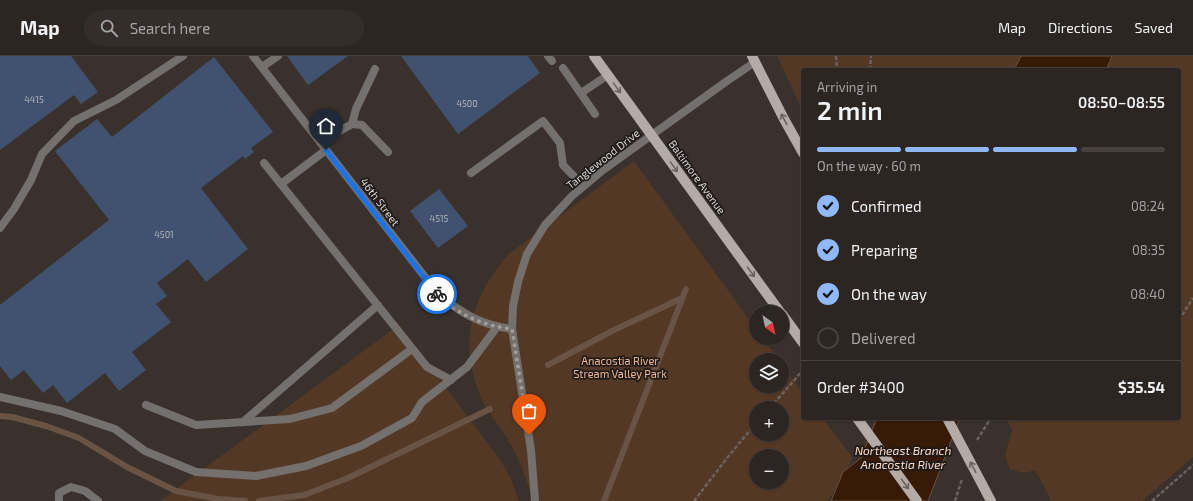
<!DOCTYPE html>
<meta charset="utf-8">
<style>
:root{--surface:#2c2521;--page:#342d2a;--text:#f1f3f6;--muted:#a6a5a5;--line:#48423f;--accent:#8fb8fd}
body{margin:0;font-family:"Exo 2",sans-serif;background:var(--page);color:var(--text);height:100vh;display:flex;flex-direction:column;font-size:15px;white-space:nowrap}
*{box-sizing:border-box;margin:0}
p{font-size:13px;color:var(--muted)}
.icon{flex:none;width:22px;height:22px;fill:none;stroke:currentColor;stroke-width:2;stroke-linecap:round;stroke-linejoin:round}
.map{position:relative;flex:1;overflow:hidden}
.drawer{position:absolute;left:801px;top:12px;width:380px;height:352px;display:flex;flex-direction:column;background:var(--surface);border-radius:4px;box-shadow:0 1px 3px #0004,0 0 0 1px var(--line)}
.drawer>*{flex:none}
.needle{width:26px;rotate:147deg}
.controls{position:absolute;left:749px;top:249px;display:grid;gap:8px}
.controls a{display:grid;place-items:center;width:40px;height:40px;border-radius:50%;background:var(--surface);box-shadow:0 1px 3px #0004,0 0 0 1px var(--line);font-size:20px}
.pin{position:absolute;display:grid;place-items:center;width:34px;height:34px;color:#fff;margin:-41px -17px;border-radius:50% 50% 50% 0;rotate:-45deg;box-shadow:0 0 4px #0007}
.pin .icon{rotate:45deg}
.courier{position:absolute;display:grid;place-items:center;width:40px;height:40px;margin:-20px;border:3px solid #1a73e8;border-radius:50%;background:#fff;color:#222;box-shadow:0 1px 5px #0007}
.headline em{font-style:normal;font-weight:600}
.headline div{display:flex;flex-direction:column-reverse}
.headline{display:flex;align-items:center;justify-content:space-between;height:68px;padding:0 16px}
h1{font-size:26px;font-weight:600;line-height:30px}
.bar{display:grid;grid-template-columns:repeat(4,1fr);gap:6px 4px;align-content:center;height:48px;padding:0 16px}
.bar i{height:5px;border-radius:3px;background:var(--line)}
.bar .active{background:var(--accent)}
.bar p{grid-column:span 4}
.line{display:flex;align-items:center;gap:10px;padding:0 16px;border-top:1px solid var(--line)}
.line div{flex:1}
ol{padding:0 16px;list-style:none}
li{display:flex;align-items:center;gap:12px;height:44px}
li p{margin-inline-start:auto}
li .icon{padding:4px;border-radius:50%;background:var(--accent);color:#111;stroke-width:4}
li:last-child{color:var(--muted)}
li i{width:22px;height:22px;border:2px solid var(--line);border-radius:50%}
header{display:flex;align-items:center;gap:24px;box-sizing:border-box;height:56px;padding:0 20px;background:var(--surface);border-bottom:1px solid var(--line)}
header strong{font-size:19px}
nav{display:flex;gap:22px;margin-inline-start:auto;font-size:14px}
.search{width:280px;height:36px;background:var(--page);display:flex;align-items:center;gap:10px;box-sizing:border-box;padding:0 14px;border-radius:22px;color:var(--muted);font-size:15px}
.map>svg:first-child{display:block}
</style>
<header>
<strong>Map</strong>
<div class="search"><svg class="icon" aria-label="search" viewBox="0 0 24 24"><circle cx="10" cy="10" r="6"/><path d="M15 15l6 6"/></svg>Search here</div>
<nav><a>Map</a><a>Directions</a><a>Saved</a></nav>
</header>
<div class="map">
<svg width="1193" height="445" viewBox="0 0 1193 445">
<rect width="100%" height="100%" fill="#3a312c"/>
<path fill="#543826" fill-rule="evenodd" d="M777,0H1193V401L1142,445H1052L1035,414L1024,417L1010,413L1005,400L1012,374L1006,362H1179V14H803V55Z
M634,105L756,273V282H763L779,304H756V330H782V309L803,337V362H822L853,402L828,445H533C526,420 517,397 503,376C497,366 489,358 484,348C457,293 469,241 510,197ZM756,352H782V378H756ZM756,400H782V426H756Z
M399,269L501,405L511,423L519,445H160Z"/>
<path fill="#381b07" stroke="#695344" d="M1021,0H1112L1106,14H1014Z
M877,362H960L928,445H831L843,416L861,402Z"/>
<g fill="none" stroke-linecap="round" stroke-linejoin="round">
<path stroke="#695344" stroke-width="6" d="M548,309L612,275L682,242
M0,360L12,361L46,370L79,382L127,411L176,435L218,443L245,445
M259,445L304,439L348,422L490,353
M604,445L686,233"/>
</g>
<path fill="#405270" d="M0,0H71L98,36L81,48L74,39L0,94Z
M287,0H348L308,29Z
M401,0H528L540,17L458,78Z
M214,1L273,76L251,92L254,96L245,103L243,100L201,132L248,193L206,226L188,203L157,227L167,240L156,248L171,266L132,296L146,314L119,335L105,317L67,347L53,329L43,337L24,314L11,324L0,310V249L109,164L55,95L97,63L112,81Z
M439,133L468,170L438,192L410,155Z"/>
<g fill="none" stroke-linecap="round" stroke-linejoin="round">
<path stroke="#6b635e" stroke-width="2.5" stroke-dasharray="4 2" stroke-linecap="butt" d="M836,0L837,14
M870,14L871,0
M1179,264L1193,242
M770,352L803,314
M977,384L991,362
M694,445L727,402L756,367
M955,445L962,423
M1152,445L1193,409"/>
<path stroke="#74706d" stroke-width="8" d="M548,0L552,5
M262,11L278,0
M563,12L595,58
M581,37L608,19
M352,68L356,53L375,13
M320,86L352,68L362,69L388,96
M264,107L427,311L451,324
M471,117L543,65L560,87L563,109L583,130
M281,128L326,94
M0,172L14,153L31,124L42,98L74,65L116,44L183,0
M0,341L61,355L115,373L145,395L196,416L256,420L306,410L361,390L412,362L422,346L467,311L497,271
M146,349L196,369L290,363L332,352L412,293
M243,366L378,249
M59,445V437L71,431L85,435L98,445"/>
<path stroke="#74706d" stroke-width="8" d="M253,0L439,239C463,258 481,269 512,273
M535,445L531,394L512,273L513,250L518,226L527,198L545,169L572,140L603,114L727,25L755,6"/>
<path stroke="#b4aba6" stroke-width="10" d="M594,0L780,256
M752,0L784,63L803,97
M782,258L803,287
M857,362L917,445
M947,362L991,445"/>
</g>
<defs><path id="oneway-shaft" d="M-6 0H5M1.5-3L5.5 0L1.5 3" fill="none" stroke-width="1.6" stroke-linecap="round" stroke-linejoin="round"/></defs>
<g stroke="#69625f">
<use href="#oneway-shaft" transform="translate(617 32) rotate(54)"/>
<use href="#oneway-shaft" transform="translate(784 63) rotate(-118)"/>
<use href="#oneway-shaft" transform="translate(674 111) rotate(54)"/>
<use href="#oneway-shaft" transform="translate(751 216) rotate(54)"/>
<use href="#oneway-shaft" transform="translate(973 411) rotate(-118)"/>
<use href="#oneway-shaft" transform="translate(905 428) rotate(54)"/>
</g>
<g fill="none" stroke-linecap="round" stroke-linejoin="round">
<path stroke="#a39d99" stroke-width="4" stroke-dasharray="0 7.2" d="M437,238C456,258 484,270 512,273L529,379"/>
<path stroke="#1a73e8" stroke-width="5" d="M326,94L437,238"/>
</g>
<g text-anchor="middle" stroke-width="3.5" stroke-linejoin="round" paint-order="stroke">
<g font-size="9" fill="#b5b6ba">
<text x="34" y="47">4415</text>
<text x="467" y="51">4500</text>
<text x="439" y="166">4515</text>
<text x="164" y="182">4501</text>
</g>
<g font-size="11" fill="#dcd7d3" stroke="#1e1a18">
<text transform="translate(603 103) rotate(-38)" y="4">Tanglewood Drive</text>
<text transform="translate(697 121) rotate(54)" y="4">Baltimore Avenue</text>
<text transform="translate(380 146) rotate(53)" y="4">46th Street</text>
</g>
<g font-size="11" fill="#f3b892" stroke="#1e1a18">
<text x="620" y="309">Anacostia River<tspan x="620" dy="13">Stream Valley Park</tspan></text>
</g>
<g font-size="12" font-style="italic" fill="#ffdac4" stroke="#1e1a18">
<text x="903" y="399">Northeast Branch<tspan x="903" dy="14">Anacostia River</tspan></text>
</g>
</g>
</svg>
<div class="controls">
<a><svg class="needle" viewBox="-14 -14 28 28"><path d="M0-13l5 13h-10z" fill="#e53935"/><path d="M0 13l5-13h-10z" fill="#a6a5a5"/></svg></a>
<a><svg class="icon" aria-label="layers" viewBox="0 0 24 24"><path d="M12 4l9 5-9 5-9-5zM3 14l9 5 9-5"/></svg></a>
<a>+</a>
<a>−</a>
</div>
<div class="pin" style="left:529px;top:379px;background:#ea580c"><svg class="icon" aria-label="bag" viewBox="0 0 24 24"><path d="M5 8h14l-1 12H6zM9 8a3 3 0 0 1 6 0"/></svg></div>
<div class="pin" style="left:326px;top:94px;background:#1f2937"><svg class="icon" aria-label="home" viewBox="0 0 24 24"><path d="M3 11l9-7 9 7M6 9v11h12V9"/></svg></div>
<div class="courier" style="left:437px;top:238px"><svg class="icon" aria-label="bike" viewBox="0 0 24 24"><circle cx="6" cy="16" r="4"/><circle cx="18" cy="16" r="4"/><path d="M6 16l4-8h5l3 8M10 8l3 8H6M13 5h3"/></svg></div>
<section class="drawer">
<div class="headline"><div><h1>2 min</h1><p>Arriving in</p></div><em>08:50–08:55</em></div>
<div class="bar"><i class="active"></i><i class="active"></i><i class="active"></i><i></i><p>On the way · 60 m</p></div>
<ol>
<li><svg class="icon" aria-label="check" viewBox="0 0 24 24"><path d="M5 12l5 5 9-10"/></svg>Confirmed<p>08:24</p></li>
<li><svg class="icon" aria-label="check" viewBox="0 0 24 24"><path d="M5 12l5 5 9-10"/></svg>Preparing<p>08:35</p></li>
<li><svg class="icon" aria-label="check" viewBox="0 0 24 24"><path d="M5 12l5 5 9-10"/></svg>On the way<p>08:40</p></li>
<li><i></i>Delivered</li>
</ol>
<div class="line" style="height:52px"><div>Order #3400</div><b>$35.54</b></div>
</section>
</div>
